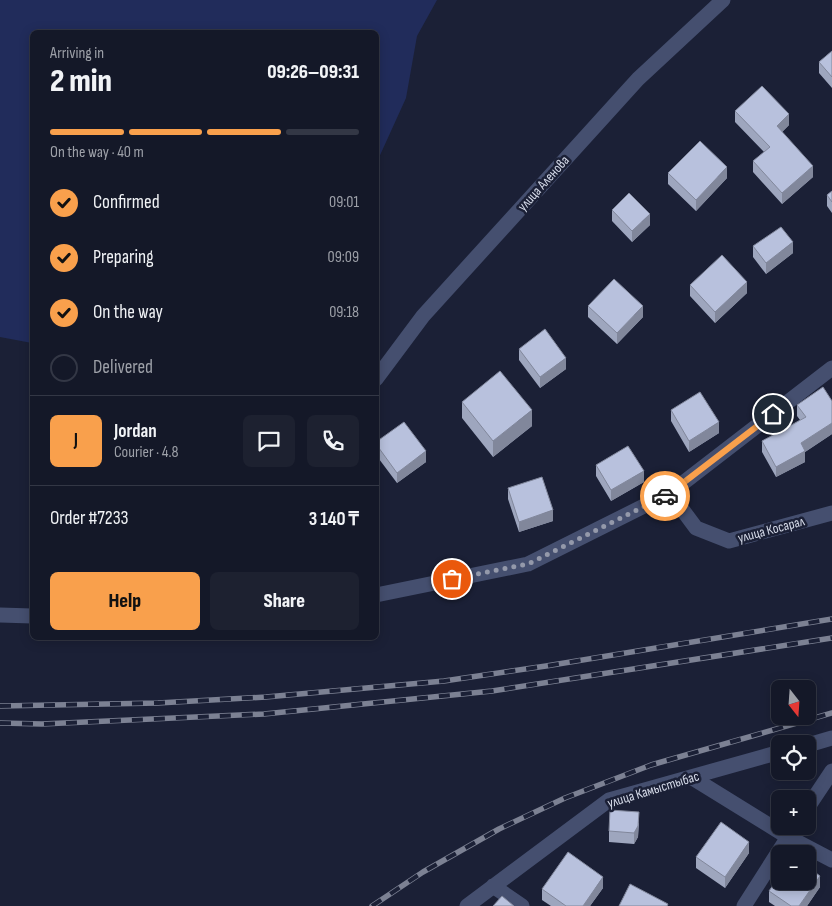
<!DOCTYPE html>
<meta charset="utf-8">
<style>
:root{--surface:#141828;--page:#1d2130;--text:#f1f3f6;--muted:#9da0a8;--line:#333745;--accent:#f9a04c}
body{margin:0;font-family:"Sofia Sans Condensed",sans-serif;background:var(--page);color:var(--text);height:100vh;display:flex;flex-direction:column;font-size:19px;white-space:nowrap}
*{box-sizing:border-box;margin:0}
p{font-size:16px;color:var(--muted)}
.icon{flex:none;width:28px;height:28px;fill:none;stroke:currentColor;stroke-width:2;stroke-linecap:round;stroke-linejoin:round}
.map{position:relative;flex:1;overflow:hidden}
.sheet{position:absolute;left:30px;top:30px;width:349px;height:610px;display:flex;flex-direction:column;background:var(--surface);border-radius:8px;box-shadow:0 2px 12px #0003,0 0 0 1px var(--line)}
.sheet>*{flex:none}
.needle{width:32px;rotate:163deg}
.tools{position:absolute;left:771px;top:680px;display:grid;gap:10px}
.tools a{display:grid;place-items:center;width:45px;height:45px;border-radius:8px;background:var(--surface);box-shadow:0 2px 12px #0003,0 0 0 1px var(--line);font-size:25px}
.pin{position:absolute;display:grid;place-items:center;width:42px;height:42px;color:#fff;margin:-21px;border:2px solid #fff;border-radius:50%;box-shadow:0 1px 5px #0007}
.courier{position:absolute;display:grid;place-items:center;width:50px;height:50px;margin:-25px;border:4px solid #f9a04c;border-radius:50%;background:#fff;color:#222;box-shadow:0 1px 6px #0007}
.overview em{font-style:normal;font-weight:800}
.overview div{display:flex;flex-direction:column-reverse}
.overview{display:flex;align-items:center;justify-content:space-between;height:85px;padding:0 20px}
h1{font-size:32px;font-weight:800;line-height:38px}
.bar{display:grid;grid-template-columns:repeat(4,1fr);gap:8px 5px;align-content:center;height:60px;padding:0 20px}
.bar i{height:6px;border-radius:4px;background:var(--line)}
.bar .current{background:var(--accent)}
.bar p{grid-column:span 4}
.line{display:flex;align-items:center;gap:12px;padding:0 20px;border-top:1px solid var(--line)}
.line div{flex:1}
.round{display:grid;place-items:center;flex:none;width:52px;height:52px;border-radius:8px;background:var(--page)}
ol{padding:0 20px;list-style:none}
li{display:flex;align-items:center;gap:15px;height:55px}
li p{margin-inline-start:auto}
li .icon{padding:5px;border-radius:50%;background:var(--accent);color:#111;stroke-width:4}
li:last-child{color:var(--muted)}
li i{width:28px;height:28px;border:2px solid var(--line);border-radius:50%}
.primary-button{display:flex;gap:10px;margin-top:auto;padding:10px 20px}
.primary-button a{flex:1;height:58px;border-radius:8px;background:var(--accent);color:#111;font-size:20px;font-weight:800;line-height:58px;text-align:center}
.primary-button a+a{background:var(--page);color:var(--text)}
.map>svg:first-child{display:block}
</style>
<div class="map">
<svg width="832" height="906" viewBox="0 0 832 906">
<rect width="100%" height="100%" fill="#1b2036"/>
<path fill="#212c5b" d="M0,0H437L417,36L406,98L376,164V32H32V343L0,337Z"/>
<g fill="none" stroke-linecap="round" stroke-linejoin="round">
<path stroke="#454f6f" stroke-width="15" d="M376,379L423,316L638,79L723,0
M670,493L696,528L729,541L832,513
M376,595L528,564L670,493L832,368
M0,615L32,616
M808,745L832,738
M691,777L788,837L832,860
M808,807L832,771
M493,886L522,906
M467,906L609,800L780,752
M744,906L795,826"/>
<defs>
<path id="rail" d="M0,706L158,703L266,697L444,681L546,666L832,619
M0,723L42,724L264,714L492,691L832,638
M372,906L423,872L499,829L565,798L651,765L832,713"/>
</defs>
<use href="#rail" stroke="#7c8193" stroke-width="5.5"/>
<use href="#rail" stroke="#1b2036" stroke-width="4" stroke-dasharray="11" stroke-linecap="butt"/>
</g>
<path fill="#9ea6be" d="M832,51V88L819,73V62Z
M735,111L789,125L782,132L813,177L782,204L753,172V161L764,152L735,122Z
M668,173L727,178L696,211L668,184Z
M832,191V213L827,206V195Z
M612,210L650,225L632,242L612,221Z
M753,246L793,253L766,274L753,257Z
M690,285L747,293L715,323L690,296Z
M588,306L643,317L617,344L588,317Z
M519,349L566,369L540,388L519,360Z
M832,401V434L805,452V462L776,477L762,452V441L800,420L797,416V405Z
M462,402L532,426L493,457L462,418Z
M671,410L719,433L689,452L671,421Z
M376,442L426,462L397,483L376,455Z
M596,465L644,482L611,501L596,476Z
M508,488L553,521L519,532L508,499Z
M639,823L638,837L634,844L609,842V831Z
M749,853L725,888L696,868V857Z
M820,887L807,906H775L769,902V891Z
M603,888L590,906H551L542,900V889Z"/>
<path fill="#81879b" d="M789,114V125L777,137V126Z
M813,166V177L782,204V193Z
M727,167V178L696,211V200Z
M650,214V225L632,242V231Z
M793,242V253L766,274V263Z
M747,282V293L715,323V312Z
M643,306V317L617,344V333Z
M566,358V369L540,388V377Z
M532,410V426L493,457V441Z
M719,422V433L689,452V441Z
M832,423V434L805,452V462L776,477V467L801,443Z
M426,451V462L397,483V473Z
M644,471V482L611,501V490Z
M553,510V521L519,532V522Z
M639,812L638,837L634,844V833Z
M749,842V853L725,888V877Z
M820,876V887L807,906H799Z
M603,877V888L590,906H583Z"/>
<path fill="#b8c1dd" stroke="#81879b" d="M832,51V77L819,62Z
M762,86L789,114L777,126L813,166L782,193L753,161L770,147L735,111Z
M700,141L727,167L696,200L668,173Z
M832,191V202L827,195Z
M629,193L650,214L632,231L612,210Z
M781,227L793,242L766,263L753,246Z
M722,255L747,282L715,312L690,285Z
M614,279L643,306L617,333L588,306Z
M545,329L566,358L540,377L519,349Z
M500,371L532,410L493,441L462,402Z
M823,387L832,401V423L801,443L805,451L776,467L762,441L806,417L797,405Z
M700,392L719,422L689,441L671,410Z
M404,422L426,451L397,473L376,444V442Z
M628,446L644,471L611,490L596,465Z
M542,477L553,510L519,522L508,488Z
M610,810L639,812L638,826L634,833L609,831Z
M721,822L749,842L725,877L696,857Z
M568,852L603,877L583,906H566L542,889Z
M808,867L820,876L799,906H791L769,891L780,875V881H808Z
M630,884L668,904L667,906H619Z
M502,896L514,906H493Z"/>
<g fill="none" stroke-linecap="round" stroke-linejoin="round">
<path stroke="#9499aa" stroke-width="5" stroke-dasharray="0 9" d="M452,579L528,564L665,496"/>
<path stroke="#f9a04c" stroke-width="6" d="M665,496L670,493L773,414"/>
</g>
<g text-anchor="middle" stroke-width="5" stroke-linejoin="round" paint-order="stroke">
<g font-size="14" fill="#d5dae8" stroke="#1b2036">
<text transform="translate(543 183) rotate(-48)" y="5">улица Аленова</text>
<text transform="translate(771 529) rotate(-15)" y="5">улица Косарал</text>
<text transform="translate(653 789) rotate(-17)" y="5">улица Камыстыбас</text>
</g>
</g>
</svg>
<div class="tools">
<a><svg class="needle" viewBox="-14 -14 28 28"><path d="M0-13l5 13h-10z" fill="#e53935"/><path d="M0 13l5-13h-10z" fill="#9da0a8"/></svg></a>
<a><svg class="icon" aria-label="locate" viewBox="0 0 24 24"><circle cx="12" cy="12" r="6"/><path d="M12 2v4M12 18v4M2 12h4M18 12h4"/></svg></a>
<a>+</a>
<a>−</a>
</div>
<div class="pin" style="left:452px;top:579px;background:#ea580c"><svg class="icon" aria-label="bag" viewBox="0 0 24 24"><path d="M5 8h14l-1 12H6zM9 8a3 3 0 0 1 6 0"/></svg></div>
<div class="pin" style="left:773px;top:414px;background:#1f2937"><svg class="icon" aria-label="home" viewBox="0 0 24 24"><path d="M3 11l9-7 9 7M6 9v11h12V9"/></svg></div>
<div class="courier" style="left:665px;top:496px"><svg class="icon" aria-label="car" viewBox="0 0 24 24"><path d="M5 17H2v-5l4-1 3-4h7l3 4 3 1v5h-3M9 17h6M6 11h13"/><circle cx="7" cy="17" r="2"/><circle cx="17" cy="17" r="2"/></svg></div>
<section class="sheet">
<div class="overview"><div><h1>2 min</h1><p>Arriving in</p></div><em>09:26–09:31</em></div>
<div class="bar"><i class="current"></i><i class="current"></i><i class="current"></i><i></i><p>On the way · 40 m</p></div>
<ol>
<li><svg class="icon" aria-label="check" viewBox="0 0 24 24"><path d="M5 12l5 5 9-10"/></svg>Confirmed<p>09:01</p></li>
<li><svg class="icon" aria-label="check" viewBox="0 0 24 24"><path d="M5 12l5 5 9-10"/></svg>Preparing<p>09:09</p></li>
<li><svg class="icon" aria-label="check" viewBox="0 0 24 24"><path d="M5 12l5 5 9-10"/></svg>On the way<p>09:18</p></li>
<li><i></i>Delivered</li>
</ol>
<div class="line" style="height:90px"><b class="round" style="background:var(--accent);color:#111">J</b><div><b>Jordan</b><p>Courier · 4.8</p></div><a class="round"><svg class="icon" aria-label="chat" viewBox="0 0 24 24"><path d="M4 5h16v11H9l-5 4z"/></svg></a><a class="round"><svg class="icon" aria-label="phone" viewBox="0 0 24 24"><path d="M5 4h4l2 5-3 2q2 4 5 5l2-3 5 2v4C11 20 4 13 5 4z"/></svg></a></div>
<div class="line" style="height:65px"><div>Order #7233</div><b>3 140 ₸</b></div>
<div class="primary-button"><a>Help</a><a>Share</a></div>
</section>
</div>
